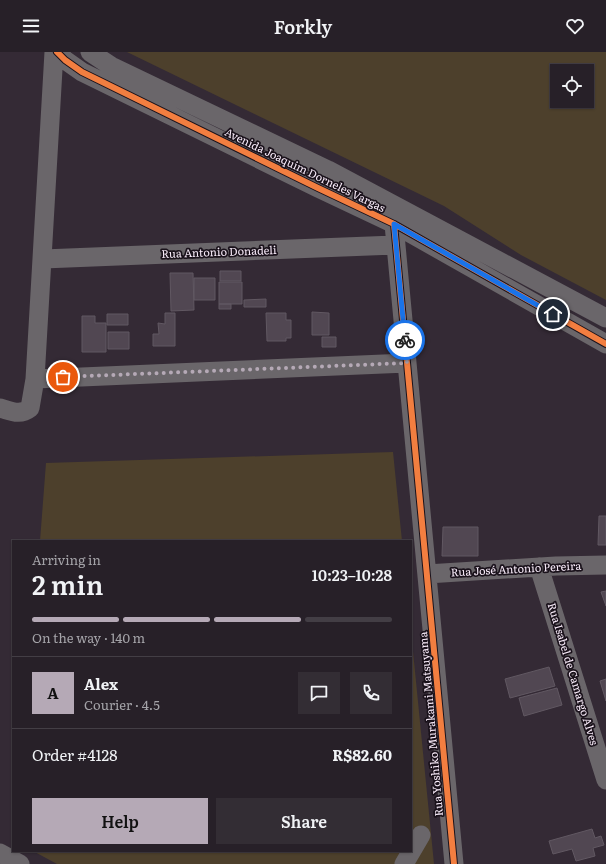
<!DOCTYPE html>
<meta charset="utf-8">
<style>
:root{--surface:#272028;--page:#332d34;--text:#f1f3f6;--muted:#a4a3a8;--line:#433e45;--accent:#b5a9b6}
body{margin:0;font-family:Literata,serif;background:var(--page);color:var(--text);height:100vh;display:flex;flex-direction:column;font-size:15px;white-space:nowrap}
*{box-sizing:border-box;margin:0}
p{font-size:13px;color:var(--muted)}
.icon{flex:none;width:22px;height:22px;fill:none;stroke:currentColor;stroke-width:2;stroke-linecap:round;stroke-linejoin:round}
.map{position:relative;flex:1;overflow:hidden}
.side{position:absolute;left:12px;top:488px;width:400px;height:312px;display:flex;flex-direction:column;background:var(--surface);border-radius:0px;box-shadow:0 1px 3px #0004,0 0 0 1px var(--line)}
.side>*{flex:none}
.buttons{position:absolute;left:550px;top:12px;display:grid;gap:8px}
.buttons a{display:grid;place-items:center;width:44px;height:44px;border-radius:0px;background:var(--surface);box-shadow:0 1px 3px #0004,0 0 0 1px var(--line);font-size:20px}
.pin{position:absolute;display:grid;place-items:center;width:34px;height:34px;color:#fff;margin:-17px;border:2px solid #fff;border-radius:50%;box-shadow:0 1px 4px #0007}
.courier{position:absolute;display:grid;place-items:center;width:40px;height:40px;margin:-20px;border:3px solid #1a73e8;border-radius:50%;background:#fff;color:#222;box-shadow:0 1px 5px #0007}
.headline em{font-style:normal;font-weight:600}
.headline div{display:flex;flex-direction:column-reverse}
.headline{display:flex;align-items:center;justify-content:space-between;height:68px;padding:0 20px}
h1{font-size:26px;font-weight:600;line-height:30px}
.bar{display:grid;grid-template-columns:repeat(4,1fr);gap:6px 4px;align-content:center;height:48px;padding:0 20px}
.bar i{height:5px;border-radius:3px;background:var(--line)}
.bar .active{background:var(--accent)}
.bar p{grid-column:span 4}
.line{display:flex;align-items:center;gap:10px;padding:0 20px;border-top:1px solid var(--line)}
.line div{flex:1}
.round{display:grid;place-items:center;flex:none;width:42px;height:42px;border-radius:0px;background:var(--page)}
.primary-button{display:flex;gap:8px;margin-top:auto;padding:8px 20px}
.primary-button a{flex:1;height:46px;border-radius:0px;background:var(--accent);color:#111;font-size:16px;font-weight:600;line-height:46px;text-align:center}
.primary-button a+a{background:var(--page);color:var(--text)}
header{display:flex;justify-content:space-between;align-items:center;height:52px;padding:0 20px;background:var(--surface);font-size:18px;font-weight:600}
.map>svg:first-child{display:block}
</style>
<header><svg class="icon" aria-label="menu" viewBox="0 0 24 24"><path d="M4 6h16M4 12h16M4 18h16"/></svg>Forkly<svg class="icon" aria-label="heart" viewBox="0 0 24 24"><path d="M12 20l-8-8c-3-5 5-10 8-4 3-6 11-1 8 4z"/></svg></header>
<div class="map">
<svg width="606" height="812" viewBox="0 0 606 812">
<rect width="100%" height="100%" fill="#342a35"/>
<path fill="#4d402c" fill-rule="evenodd" d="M127,0H606V248L521,203L444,154ZM557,19H587V49H557Z
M393,400L402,489H40L46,411Z
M411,579L434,812H57L33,799H411Z"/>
<path fill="#514752" stroke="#615862" d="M220,219H241V229H220Z
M170,221H193L194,258L171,259Z
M194,226H215V248H194Z
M219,230H242V252H219Z
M266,247V255H244V248Z
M219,252H231V257H219Z
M312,260L329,261V283H312Z
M165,261H175V294H153V282H159L158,271L165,272Z
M266,261H286V268H291V286H286V289H267Z
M107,262H128V273H107Z
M82,264H95V271H106V300H82Z
M108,280H129V297H108Z
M322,285H336V295H322Z
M599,464H606V493H598Z
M443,475H478V504H442Z
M606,539V554L601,540Z
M549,615L555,634L510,646L505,627Z
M606,627V649L600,629Z
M557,636L562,653L524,664L519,646Z
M592,777L595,786L601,784L604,793L593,796L595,804L576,809L572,797L553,802L549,789Z"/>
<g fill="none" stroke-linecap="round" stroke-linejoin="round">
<path stroke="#6a666a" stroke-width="19" d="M57,0L65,8L82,20L318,136L394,172L606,292
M90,0L111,14L328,118L606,266
M394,172L454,812
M43,207L395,193
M35,327L407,311
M0,356C11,359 20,364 30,356L35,327L54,0
M539,515L606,728
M427,522L556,514L606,513
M0,801L20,812
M404,812L421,783"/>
<defs>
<path id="cycleway" d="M57,0L65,8L82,20L318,136L394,172L606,292
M394,172L454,812"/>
</defs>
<use href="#cycleway" stroke="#1a121b" stroke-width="8"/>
<use href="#cycleway" stroke="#f27e40" stroke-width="6"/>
</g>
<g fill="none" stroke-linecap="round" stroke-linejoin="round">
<path stroke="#b5a9b6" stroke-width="4" stroke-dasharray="0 7.2" d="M63,325L407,311L405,288"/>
<path stroke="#1a73e8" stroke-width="5" d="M405,288L394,172L553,262"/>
</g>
<g text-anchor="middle" stroke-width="3.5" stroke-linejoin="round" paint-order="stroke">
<g font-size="11" fill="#faedfb" stroke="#1a121b">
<text transform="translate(305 118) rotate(26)" y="4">Avenida Joaquim Dorneles Vargas</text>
<text transform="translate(219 200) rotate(-2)" y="4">Rua Antonio Donadeli</text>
<text transform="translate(516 517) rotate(-3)" y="4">Rua José Antonio Pereira</text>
<text transform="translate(573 622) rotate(73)" y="4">Rua Isabel de Camargo Alves</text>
<text transform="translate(431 672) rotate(-95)" y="4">Rua Yoshiko Murakami Matsuyama</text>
</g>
</g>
</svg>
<div class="buttons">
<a><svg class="icon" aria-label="locate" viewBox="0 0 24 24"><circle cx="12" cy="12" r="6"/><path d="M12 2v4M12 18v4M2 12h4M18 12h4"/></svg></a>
</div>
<div class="pin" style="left:63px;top:325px;background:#ea580c"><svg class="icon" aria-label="bag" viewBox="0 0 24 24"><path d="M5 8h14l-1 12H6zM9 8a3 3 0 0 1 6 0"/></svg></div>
<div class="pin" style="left:553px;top:262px;background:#1f2937"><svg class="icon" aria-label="home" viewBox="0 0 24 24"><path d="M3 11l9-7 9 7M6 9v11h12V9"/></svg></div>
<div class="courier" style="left:405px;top:288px"><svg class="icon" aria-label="bike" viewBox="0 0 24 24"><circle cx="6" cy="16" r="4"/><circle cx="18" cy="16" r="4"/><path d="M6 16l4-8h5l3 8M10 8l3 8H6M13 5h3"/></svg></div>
<section class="side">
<div class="headline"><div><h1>2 min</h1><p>Arriving in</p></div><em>10:23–10:28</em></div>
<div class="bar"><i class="active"></i><i class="active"></i><i class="active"></i><i></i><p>On the way · 140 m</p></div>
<div class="line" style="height:72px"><b class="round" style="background:var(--accent);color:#111">A</b><div><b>Alex</b><p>Courier · 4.5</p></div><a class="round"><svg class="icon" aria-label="chat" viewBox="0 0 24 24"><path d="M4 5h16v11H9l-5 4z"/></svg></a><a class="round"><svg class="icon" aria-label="phone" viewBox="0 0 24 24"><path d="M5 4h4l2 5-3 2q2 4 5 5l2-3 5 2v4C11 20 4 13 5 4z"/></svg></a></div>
<div class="line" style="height:52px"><div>Order #4128</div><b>R$82.60</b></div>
<div class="primary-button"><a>Help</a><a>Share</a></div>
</section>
</div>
